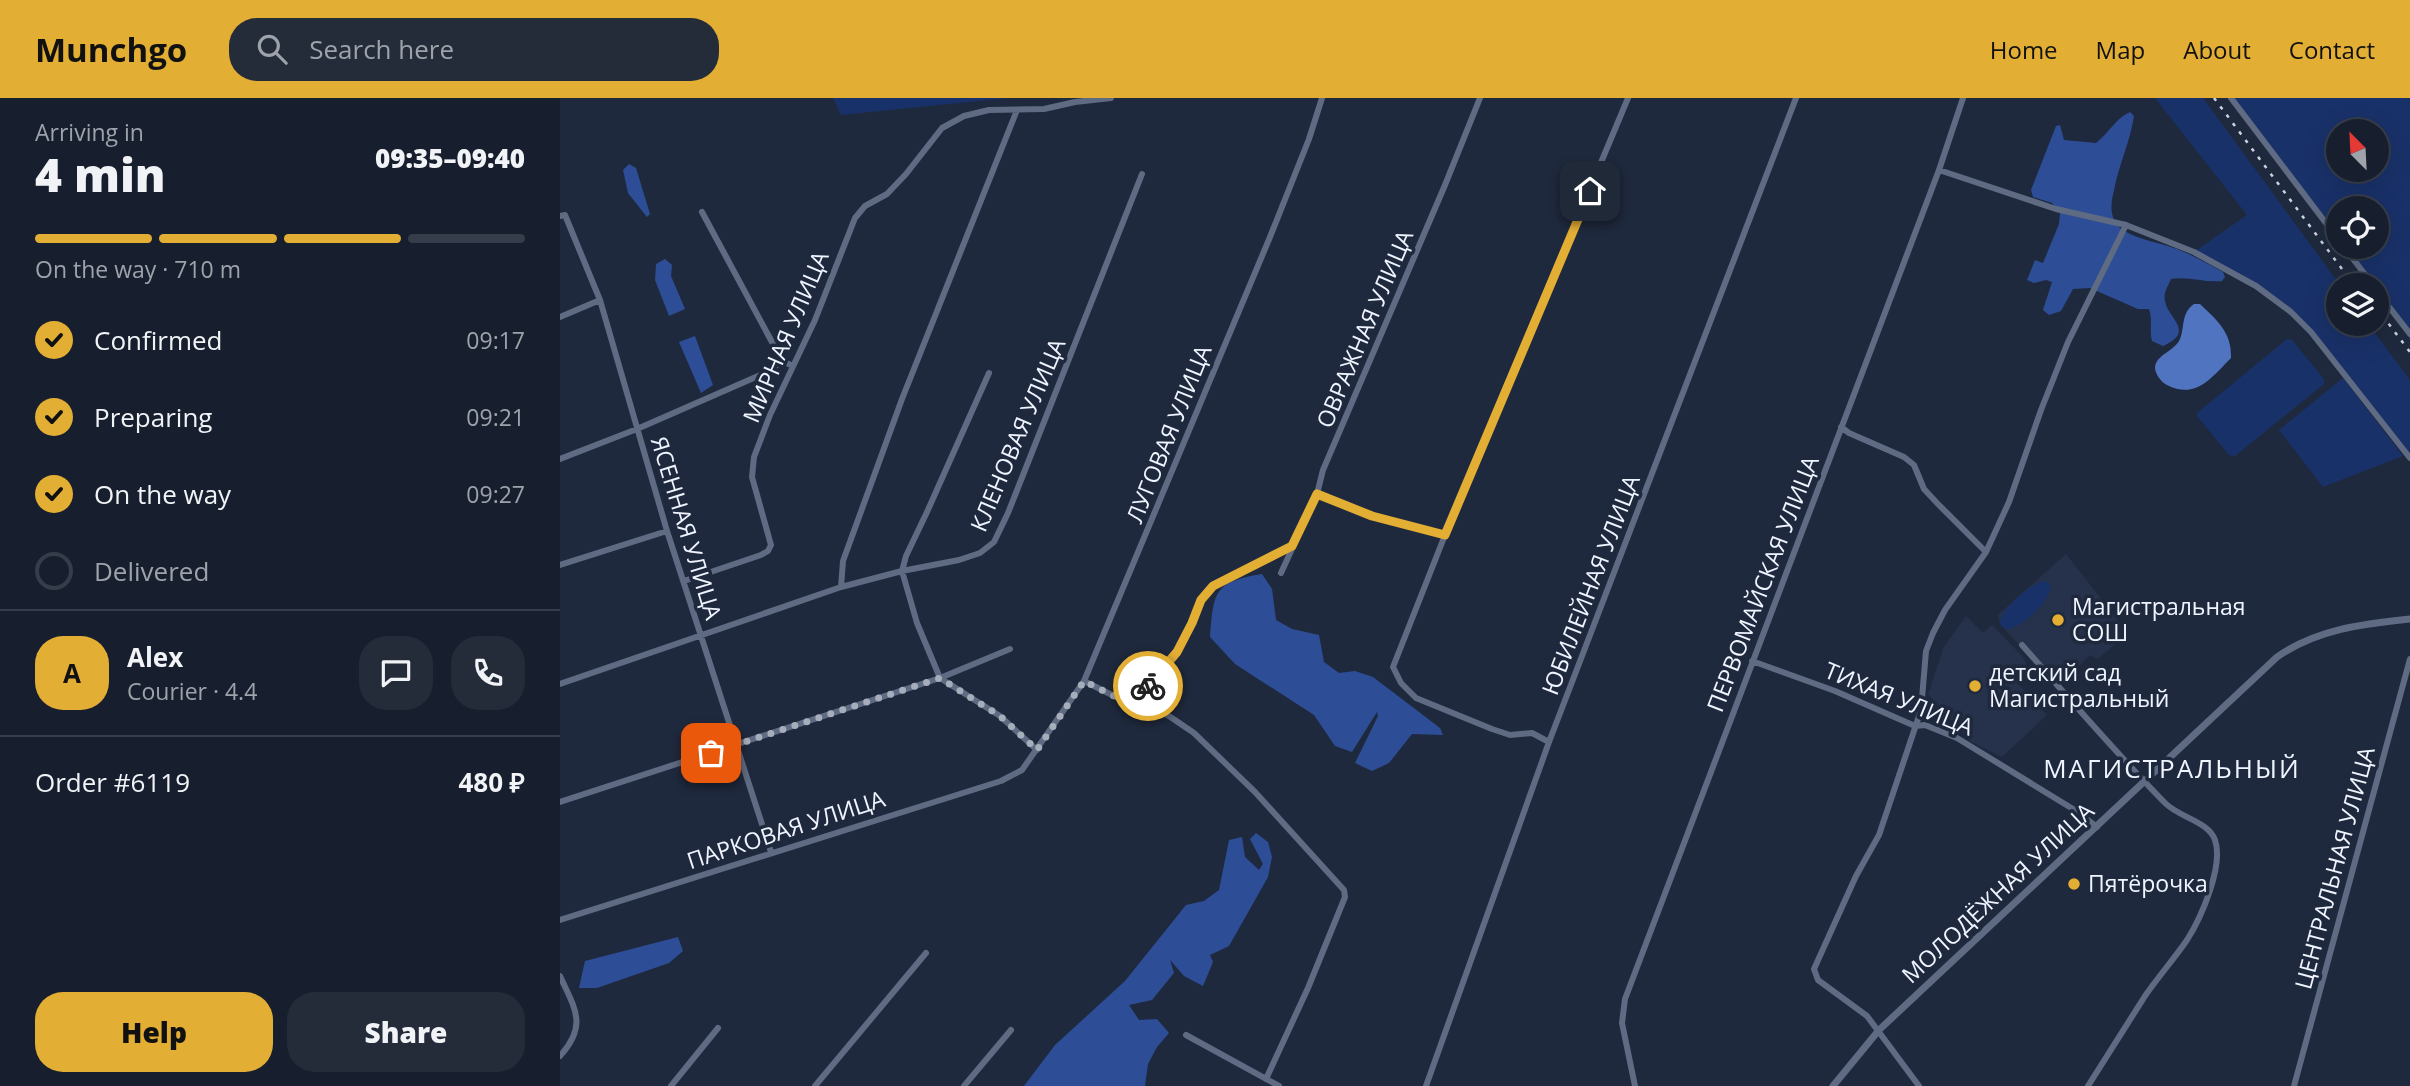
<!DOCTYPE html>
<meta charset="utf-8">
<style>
:root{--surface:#171f2e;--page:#242c3a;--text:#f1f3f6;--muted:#9ea2aa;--line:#363d4a;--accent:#e3ae34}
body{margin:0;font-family:"Open Sans",sans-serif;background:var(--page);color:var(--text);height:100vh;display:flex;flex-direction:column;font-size:26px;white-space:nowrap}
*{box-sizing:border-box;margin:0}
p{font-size:23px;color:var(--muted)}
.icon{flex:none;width:38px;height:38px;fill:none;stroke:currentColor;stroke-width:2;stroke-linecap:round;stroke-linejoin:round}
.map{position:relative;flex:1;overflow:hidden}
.sheet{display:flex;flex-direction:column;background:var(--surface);width:560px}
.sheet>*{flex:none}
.needle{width:46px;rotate:336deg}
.controls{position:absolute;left:1766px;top:21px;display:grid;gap:14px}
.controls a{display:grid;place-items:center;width:63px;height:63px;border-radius:50%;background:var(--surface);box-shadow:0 7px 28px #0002,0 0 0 2px var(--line);font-size:35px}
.pin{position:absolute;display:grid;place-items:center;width:60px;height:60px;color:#fff;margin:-30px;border-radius:14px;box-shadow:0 4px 10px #0006}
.courier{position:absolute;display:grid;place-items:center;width:70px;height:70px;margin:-35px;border:5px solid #e3ae34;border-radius:50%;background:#fff;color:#222;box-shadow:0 2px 9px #0007}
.head em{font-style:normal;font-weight:800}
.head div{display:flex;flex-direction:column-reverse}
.head{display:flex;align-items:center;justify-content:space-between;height:119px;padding:0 35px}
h1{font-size:46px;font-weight:800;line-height:52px}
.bar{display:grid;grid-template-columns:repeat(4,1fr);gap:10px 7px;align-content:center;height:84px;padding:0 35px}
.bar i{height:9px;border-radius:5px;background:var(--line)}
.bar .current{background:var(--accent)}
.bar p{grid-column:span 4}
.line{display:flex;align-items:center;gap:18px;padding:0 35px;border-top:2px solid var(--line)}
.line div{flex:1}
.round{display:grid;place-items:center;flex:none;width:74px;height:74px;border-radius:28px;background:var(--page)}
ol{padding:0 35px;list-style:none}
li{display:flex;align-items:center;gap:21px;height:77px}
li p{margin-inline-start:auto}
li .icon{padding:7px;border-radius:50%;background:var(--accent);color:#111;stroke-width:4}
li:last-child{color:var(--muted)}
li i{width:38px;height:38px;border:4px solid var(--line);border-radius:50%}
.cta{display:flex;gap:14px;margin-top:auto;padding:14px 35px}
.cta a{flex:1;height:80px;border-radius:28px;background:var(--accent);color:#111;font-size:28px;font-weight:800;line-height:80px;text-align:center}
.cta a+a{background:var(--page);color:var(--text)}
header{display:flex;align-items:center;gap:42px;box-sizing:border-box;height:98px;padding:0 35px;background:var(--accent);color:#111}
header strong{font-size:33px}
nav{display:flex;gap:38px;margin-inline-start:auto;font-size:24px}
.search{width:490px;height:63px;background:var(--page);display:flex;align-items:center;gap:18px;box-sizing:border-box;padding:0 24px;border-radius:28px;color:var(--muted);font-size:26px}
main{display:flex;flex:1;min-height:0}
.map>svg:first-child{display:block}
</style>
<header>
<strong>Munchgo</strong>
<div class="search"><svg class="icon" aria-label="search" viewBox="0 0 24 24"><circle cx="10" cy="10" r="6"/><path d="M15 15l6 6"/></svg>Search here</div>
<nav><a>Home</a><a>Map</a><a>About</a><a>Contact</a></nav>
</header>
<main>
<section class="sheet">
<div class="head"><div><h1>4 min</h1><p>Arriving in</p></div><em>09:35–09:40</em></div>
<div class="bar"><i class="current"></i><i class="current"></i><i class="current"></i><i></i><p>On the way · 710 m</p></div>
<ol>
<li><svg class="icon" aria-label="check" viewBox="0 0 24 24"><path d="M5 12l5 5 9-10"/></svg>Confirmed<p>09:17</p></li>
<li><svg class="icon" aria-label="check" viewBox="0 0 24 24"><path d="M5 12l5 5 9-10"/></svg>Preparing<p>09:21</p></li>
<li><svg class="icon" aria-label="check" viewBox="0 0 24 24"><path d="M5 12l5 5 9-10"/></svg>On the way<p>09:27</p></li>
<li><i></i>Delivered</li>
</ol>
<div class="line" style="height:126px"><b class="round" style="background:var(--accent);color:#111">A</b><div><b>Alex</b><p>Courier · 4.4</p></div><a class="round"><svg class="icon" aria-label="chat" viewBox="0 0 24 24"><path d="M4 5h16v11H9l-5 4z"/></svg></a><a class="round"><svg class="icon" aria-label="phone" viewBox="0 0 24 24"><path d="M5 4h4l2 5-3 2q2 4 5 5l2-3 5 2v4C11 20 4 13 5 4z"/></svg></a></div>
<div class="line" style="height:91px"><div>Order #6119</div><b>480 ₽</b></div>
<div class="cta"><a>Help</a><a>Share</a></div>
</section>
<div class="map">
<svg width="1850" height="988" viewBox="0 0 1850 988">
<rect width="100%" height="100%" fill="#1f293d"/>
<path fill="#26324b" d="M1506,456L1568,535L1538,561L1530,557L1500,586L1462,543L1458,546L1440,526L1438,517Z
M1406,518L1423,535L1432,527L1464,560L1468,571L1455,583L1487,617L1442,659L1410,643L1368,596L1384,549Z"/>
<path fill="#193169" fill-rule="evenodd" d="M273,0H448L281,17Z
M1595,0H1643L1780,187L1778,226H1808L1850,282V360L1731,214L1696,188L1634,154L1687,117Z
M1669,0H1850V241L1817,196L1816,187H1810L1781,149H1816V110H1778V145ZM1778,33H1816V72H1778Z
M1727,241L1732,242L1764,281V286L1675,358L1669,357L1637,318V315Z
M1783,280L1843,358L1763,389L1719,332Z
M1482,483H1486L1491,488C1489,505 1461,531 1445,531L1440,526C1442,509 1467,490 1482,483Z"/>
<path fill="#2d4e96" d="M1570,14L1574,18C1570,44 1559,66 1554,92C1551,104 1549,118 1558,128C1572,142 1606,145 1624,154C1638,160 1650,167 1663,174L1665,179L1662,183C1645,185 1629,178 1611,181C1608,188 1603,195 1605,203C1608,221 1636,233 1603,248L1592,243C1589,231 1593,222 1589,211H1578L1530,190L1513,191L1501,213L1489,217L1483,212L1492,184L1486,182L1474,185L1467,182L1475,162L1483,165L1499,126L1500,115L1492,105L1473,99L1471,92L1496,28L1500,27L1504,42L1536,45C1548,36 1556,20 1570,14Z
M69,66L76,70L90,116L87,119L68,95L63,72Z
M105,161L112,167L111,178L125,211L109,218L95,182L96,166Z
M135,238L153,287L141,295L119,244Z
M702,476L712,491L716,522L732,531L759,537L764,564L779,575L795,573L813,579L880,630L883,637L852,636L829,665L812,673L795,665L818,618L817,614L792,654L775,648L754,617L675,566L650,539C654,494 653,484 702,476Z
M696,735L708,744L712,759L708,779L669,848L650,857L653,864L643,888L624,878L610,862L614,875L592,902L569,907L579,922L597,921L609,935L597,949L588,966L585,988H464L495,947L565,883L626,807L644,803L659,792L669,742L682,739L685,759L699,772L703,766L690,741Z
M118,839L123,853L109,865L37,890H19L25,863Z"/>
<path fill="#5074c0" d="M1634,206H1640C1658,223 1672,235 1671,260C1652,279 1636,302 1607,287C1601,284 1595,276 1595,269C1597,256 1615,253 1620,241C1625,228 1621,215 1634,206Z"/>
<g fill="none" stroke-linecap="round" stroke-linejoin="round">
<path stroke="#5f6b82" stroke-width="6" d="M1671,0L1778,141
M1379,72L1496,111L1566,127L1634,154L1696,188L1731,214L1751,234L1850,360
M142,114L213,246L220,262L233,268
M0,118L5,117L40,202L107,433L211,754
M1784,149L1813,187
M1816,192L1850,236
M0,219L40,202
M429,275L367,414L346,458L342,473L357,525L380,580L440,618L477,652
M1281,329L1289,335L1344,359L1354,367L1364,391L1377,405L1426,454
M0,361L77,331L205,275L215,269L220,262
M757,396L812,418L885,437
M0,467L107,433
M721,475L757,396L763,372L885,87L920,0
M124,483L201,457L208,453L211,447L192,379L194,359L210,317L255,222L295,120L305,108L327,96L346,76L382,30L404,18L429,12L484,11L515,4L551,0
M281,489L283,463L342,301L457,12
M1462,547C1509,600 1555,654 1605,705C1620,720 1648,723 1655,742C1664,768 1641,820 1627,842C1614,861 1598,879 1585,898C1566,928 1547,958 1528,988
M1192,563L1275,593L1355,628L1365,627L1397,640L1513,711L1537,729
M524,583L556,599L577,602L609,618L634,635L695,694L784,792L785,799L748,890L706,981
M0,586L281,489L342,473L399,462L420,455L434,444L448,415L582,76
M577,602L601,571L617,554L632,525L641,502L653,488L732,448
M989,644L972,635L950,637L932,631L856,600L841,585L833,569L885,437L1068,0
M0,704L380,580L450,551
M0,822L441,683L462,672L524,583L710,139L749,41L762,0
M0,878C15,911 28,927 0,958
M626,937L719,988
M111,988L158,930
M255,988L366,855
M404,988L451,932
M866,988L989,644L1236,0
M1075,988L1062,925L1065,901L1379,72L1403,0
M1359,988L1307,918L1258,882L1254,871L1296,778L1319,737L1361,612L1366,553L1373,535L1385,512L1426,454L1449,404L1481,312L1508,244L1566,127
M1734,988L1850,561"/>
<path stroke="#5f6b82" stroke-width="7" d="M1273,988L1319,932L1717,559C1757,531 1803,526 1850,521"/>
<path stroke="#ccd2de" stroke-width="2.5" stroke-dasharray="3.5 7" stroke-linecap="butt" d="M1654,0L1794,187
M1816,209L1850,254"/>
</g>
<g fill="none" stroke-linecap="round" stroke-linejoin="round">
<path stroke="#a6adbb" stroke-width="7" stroke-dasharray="0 12.6" d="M151,655L380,580L440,618L477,652L524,583L556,599L578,602L588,588"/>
<path stroke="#e3ae34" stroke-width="9" d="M588,588L617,554L632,525L641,502L653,488L732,448L757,396L812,418L885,437L1030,93"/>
</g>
<g fill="#e3ae34" stroke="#1f293d" stroke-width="2.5">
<circle cx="1498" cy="522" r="7"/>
<circle cx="1415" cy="588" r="7"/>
<circle cx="1514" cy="786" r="7"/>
</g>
<g text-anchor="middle" stroke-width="7" stroke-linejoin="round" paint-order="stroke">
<g font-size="23" fill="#eff4ff" stroke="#1f293d">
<text transform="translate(805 231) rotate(-67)" y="8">ОВРАЖНАЯ УЛИЦА</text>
<text transform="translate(226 239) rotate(-67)" y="8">МИРНАЯ УЛИЦА</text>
<text transform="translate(609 336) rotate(-68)" y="8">ЛУГОВАЯ УЛИЦА</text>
<text transform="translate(458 337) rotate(-67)" y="8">КЛЕНОВАЯ УЛИЦА</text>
<text transform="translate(126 430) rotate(73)" y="8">ЯСЕННАЯ УЛИЦА</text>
<text transform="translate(1203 486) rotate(-69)" y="8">ПЕРВОМАЙСКАЯ УЛИЦА</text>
<text transform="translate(1031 487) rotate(-69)" y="8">ЮБИЛЕЙНАЯ УЛИЦА</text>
<text transform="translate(1339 601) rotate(22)" y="8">ТИХАЯ УЛИЦА</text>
<text transform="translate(226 732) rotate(-18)" y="8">ПАРКОВАЯ УЛИЦА</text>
<text transform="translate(1775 770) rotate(-75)" y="8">ЦЕНТРАЛЬНАЯ УЛИЦА</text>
<text transform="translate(1438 795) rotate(-43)" y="8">МОЛОДЁЖНАЯ УЛИЦА</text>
</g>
<g font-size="23" fill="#eff4ff" stroke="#1f293d" text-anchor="start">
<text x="1512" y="517">Магистральная<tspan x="1512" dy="26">СОШ</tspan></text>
<text x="1429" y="583">детский сад<tspan x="1429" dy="26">Магистральный</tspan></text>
<text x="1528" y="794">Пятёрочка</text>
</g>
<g font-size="26" letter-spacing="2" fill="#eff4ff" stroke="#1f293d">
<text x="1612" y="680">МАГИСТРАЛЬНЫЙ</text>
</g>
</g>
</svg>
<div class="controls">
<a><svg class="needle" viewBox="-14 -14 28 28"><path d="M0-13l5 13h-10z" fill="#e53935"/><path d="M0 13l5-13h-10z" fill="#9ea2aa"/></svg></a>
<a><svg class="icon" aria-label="locate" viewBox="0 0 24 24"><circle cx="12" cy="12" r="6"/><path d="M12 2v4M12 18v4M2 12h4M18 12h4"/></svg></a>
<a><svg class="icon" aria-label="layers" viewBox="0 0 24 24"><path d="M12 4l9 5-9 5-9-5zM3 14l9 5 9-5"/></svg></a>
</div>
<div class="pin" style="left:151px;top:655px;background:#ea580c"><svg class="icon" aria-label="bag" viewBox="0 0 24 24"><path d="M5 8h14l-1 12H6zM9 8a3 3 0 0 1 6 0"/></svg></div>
<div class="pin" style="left:1030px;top:93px;background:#1f2937"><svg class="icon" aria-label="home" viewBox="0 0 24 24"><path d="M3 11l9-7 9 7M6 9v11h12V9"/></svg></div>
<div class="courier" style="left:588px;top:588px"><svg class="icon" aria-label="bike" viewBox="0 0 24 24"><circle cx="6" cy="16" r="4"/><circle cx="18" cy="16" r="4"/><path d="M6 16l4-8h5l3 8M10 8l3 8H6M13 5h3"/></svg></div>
</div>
</main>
